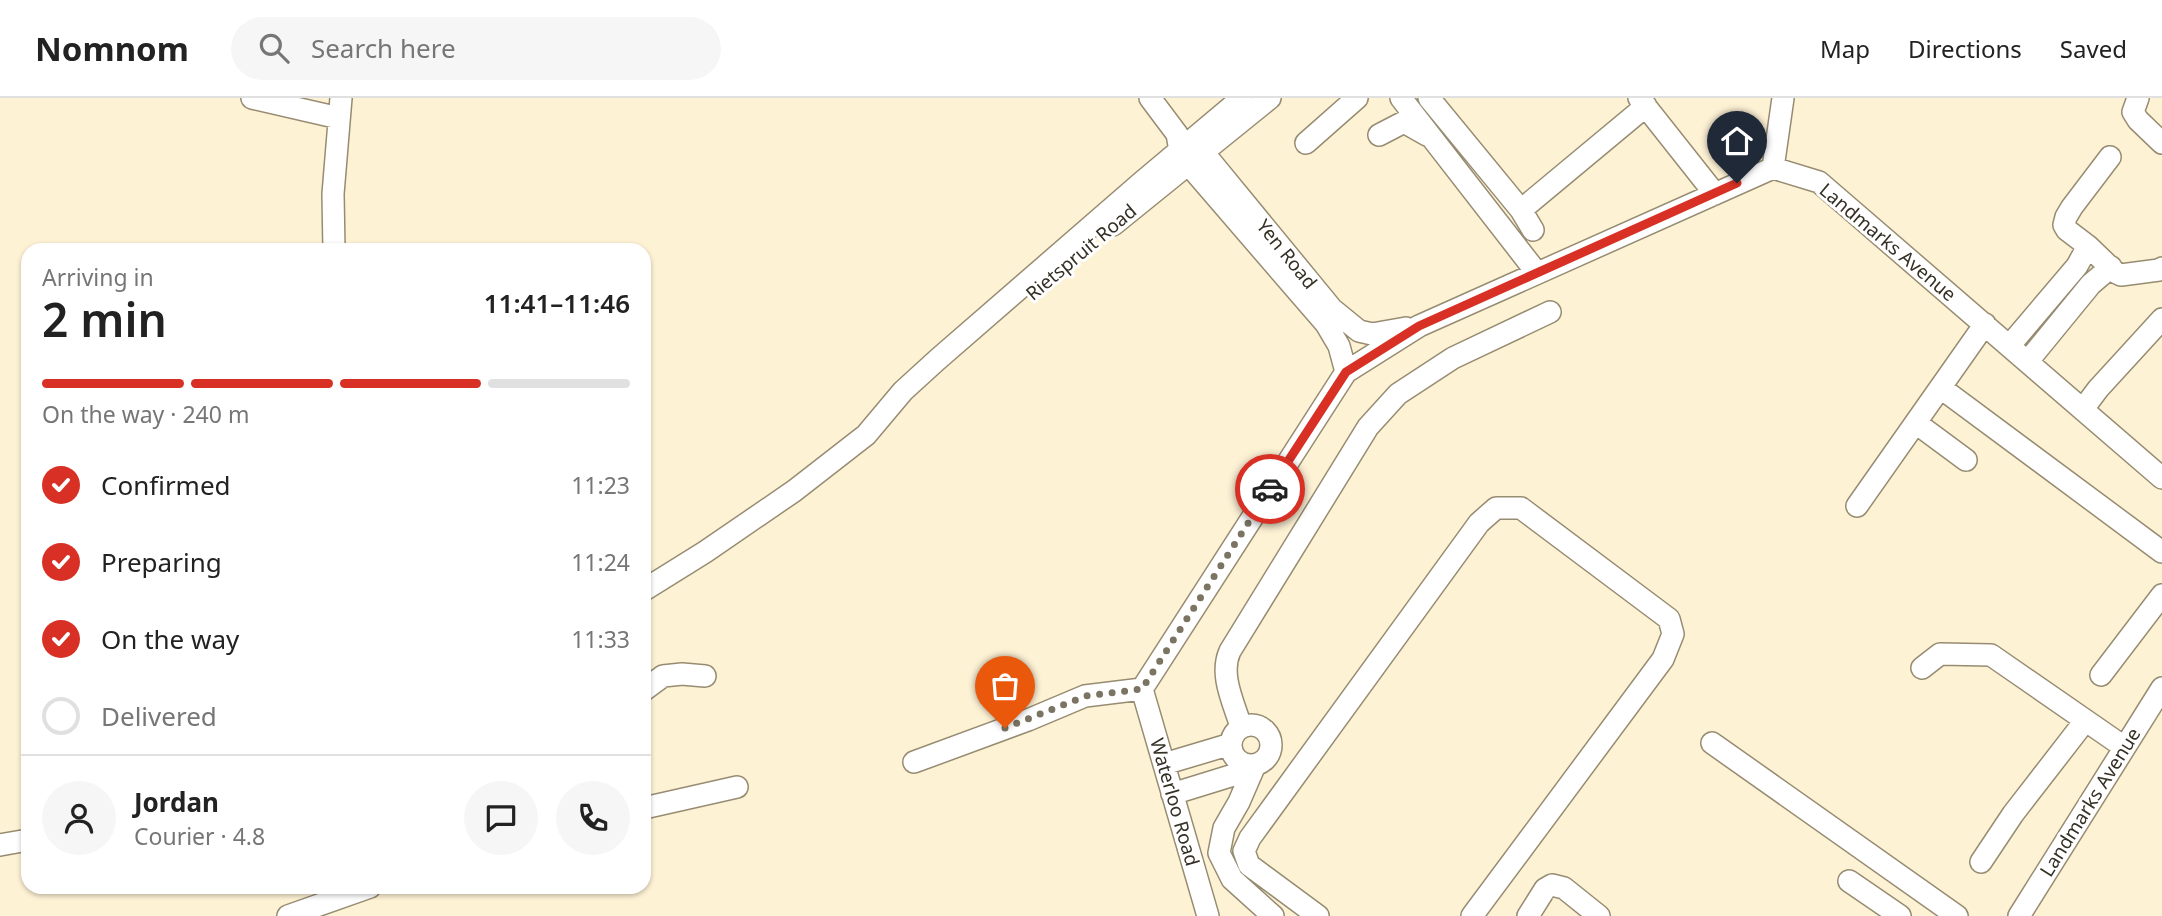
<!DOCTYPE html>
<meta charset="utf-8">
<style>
:root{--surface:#fff;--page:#f6f6f6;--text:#222;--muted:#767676;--line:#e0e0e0;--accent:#d93025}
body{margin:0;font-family:"Noto Sans",sans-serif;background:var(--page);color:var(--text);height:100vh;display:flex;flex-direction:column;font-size:26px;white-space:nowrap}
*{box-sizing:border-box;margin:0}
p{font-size:23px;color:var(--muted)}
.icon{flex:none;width:38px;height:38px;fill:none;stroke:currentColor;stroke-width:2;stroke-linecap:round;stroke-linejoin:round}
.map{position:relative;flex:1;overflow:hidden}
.panel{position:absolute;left:21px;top:145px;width:630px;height:651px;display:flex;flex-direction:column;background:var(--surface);border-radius:21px;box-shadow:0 2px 5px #0004}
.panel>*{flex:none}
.pin{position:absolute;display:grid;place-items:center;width:60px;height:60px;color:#fff;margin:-72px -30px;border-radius:50% 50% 50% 0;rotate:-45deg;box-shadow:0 0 7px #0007}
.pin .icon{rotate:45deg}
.courier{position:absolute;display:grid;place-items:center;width:70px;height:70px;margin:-35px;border:5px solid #d93025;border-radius:50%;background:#fff;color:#222;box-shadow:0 2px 9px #0007}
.head em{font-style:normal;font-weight:600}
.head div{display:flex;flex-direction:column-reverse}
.head{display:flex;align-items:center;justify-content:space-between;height:119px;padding:0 21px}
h1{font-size:46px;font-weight:600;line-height:52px}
.bar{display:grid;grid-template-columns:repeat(4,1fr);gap:10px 7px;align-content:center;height:84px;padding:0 21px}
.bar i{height:9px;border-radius:5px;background:var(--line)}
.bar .current{background:var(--accent)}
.bar p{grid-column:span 4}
.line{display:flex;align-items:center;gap:18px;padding:0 21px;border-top:2px solid var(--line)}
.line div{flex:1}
.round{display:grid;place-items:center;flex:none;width:74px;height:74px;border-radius:37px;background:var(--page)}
ol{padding:0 21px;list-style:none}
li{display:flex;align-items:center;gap:21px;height:77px}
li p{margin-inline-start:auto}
li .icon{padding:7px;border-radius:50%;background:var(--accent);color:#fff;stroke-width:4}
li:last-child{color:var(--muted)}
li i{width:38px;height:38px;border:4px solid var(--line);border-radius:50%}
header{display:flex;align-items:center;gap:42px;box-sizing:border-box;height:98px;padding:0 35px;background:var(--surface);border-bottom:2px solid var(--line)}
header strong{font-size:33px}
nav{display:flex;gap:38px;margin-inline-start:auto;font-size:24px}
.search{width:490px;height:63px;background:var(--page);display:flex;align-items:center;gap:18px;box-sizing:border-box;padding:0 24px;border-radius:38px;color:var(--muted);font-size:26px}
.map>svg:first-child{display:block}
</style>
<header>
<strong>Nomnom</strong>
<div class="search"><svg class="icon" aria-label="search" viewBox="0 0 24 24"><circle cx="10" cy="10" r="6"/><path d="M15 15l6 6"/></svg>Search here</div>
<nav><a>Map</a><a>Directions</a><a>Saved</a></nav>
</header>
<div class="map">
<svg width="2162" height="818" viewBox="0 0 2162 818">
<rect width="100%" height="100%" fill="#fef2d5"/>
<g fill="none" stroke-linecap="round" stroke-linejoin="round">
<defs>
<path id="minor" d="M252,0L339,20
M1150,0L1177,36L1180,53L1188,66L1326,226L1339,248L1346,274
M1401,0L1537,175
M1429,0L1521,112
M1639,0L1715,96
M2138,0L2133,14L2138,22L2162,45
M1379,37L1404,24L1427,37
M1196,42L1203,54L1332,211L1359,233L1372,236L1406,230
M1306,45L1357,0
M2110,59L2072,109L2066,119L2064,127L2067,132L2088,148L2115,174L2121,177L2159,172L2162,170
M1773,70L1783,0
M1113,127L1270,0
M1533,132L1521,112L1646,8
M334,152L333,96L341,0
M2010,247L2077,168L2088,148
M2028,263L2091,186L2111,169
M1941,290L2162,454
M2083,311L2098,291L2162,221
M1916,325L1966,362
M1857,408L1985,226
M644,492L705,454L794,393L866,337L903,293L937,262L1142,84L1242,0
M1922,570L1940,556L1991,557L2124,649
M2101,577L2162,497
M1142,591L1346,274L1419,228L1773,70L1819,84L2162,380
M1142,591L1208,818
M644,592L663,578L682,576L705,578
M1231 647a20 20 0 1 1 40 0a20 20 0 1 1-40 0Z
M1241,629C1234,605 1219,577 1230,553L1368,329L1398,296L1453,260L1550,214
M1712,645L1957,818
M914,664L1028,622L1085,598L1142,591
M1164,666L1231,646
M1255,667L1239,704L1224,730L1219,755L1232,781L1273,818
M1172,696L1240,675L1250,667
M644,710L737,689
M0,747L28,742
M1981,764L2013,716L2085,623
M1849,783L1900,818
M288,818L370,789
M1318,818L1249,767L1244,753L1250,740L1479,425L1496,410H1521L1669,521L1673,536L1663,561L1472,818
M1528,818L1545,791L1552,787L1564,790L1599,818
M2019,818L2162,590"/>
</defs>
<use href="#minor" stroke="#978c72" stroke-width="24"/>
<use href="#minor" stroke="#fff" stroke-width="21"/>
</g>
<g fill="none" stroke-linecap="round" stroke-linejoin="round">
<path stroke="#7b7463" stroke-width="7" stroke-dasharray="0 12.6" d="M1005,630L1086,598L1142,591L1270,391"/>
<path stroke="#d93025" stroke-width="9" d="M1270,391L1346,274L1419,228L1737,85"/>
</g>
<g text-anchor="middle" stroke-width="6" stroke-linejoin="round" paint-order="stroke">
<g font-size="19" fill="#353025" stroke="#fff">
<text transform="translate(1888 144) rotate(40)" y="7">Landmarks Avenue</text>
<text transform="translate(1081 154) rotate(-40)" y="7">Rietspruit Road</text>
<text transform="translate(1287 156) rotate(51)" y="7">Yen Road</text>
<text transform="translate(1175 704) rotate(74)" y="7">Waterloo Road</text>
<text transform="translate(2090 704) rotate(-58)" y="7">Landmarks Avenue</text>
</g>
</g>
</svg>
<div class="pin" style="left:1005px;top:630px;background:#ea580c"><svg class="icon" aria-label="bag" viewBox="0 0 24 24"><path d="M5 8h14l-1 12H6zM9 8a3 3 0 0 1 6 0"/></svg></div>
<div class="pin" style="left:1737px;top:85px;background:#1f2937"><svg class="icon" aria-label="home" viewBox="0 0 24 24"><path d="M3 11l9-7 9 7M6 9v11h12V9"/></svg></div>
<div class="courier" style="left:1270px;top:391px"><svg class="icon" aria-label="car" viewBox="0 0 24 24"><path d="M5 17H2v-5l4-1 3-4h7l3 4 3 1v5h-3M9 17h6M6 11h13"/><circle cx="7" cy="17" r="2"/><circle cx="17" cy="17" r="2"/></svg></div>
<section class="panel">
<div class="head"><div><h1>2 min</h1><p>Arriving in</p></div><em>11:41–11:46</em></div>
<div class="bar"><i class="current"></i><i class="current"></i><i class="current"></i><i></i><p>On the way · 240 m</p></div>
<ol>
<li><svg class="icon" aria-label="check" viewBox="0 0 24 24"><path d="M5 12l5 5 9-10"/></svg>Confirmed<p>11:23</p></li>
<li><svg class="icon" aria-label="check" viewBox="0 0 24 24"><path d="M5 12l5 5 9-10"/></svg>Preparing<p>11:24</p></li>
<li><svg class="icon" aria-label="check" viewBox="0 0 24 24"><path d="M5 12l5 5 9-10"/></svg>On the way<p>11:33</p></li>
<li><i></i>Delivered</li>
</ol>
<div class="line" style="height:126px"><a class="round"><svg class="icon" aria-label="person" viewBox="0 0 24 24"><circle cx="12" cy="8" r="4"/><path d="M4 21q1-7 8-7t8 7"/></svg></a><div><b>Jordan</b><p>Courier · 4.8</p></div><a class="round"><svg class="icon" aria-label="chat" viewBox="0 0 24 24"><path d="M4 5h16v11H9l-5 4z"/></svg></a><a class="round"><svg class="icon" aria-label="phone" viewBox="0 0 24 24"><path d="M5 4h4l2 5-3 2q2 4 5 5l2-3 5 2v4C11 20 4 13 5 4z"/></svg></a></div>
</section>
</div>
